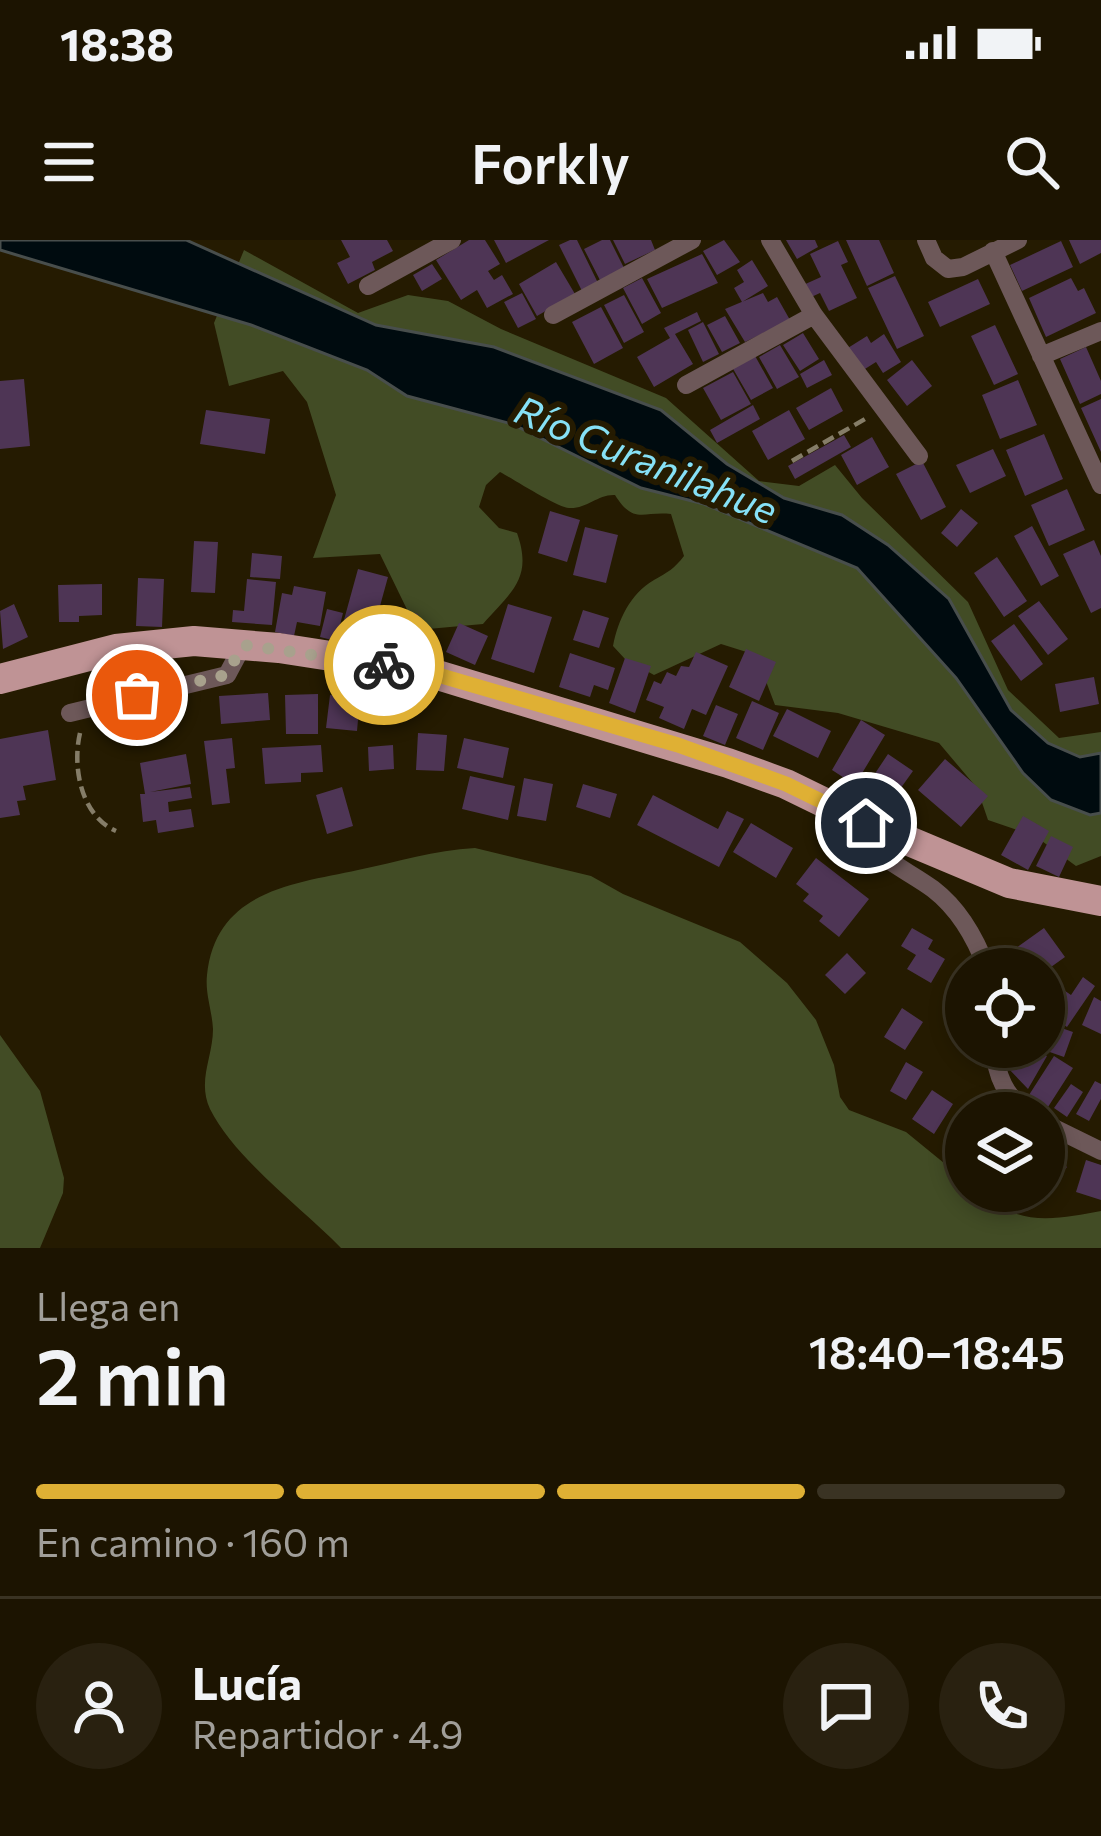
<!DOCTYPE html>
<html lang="es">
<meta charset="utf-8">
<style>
:root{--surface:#1c1401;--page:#292110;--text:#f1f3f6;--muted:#a09e99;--line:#3a3323;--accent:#dfb034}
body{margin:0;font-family:Commissioner,sans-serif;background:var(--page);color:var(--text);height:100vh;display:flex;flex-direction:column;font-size:45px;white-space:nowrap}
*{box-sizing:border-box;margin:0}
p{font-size:39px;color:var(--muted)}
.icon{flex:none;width:66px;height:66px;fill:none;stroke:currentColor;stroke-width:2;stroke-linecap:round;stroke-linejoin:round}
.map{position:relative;height:1008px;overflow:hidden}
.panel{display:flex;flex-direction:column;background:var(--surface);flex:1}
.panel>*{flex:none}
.controls{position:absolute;left:945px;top:708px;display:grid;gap:24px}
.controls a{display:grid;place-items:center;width:120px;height:120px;border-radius:50%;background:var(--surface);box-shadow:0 6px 18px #0003,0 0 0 3px var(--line);font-size:60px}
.pin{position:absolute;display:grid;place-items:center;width:102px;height:102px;color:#fff;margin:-51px;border:6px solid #fff;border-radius:50%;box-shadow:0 3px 12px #0007}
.courier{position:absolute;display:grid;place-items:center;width:120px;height:120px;margin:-60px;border:9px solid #dfb034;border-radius:50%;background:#fff;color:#222;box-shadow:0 3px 15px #0007}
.headline em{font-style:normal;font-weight:600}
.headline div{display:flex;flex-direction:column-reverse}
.headline{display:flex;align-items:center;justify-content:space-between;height:204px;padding:0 36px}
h1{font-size:78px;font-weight:600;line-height:90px}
.bar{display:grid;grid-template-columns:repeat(4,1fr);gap:18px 12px;align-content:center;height:144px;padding:0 36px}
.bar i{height:15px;border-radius:9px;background:var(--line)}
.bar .current{background:var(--accent)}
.bar p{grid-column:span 4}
.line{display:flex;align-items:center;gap:30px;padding:0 36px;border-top:3px solid var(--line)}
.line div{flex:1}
.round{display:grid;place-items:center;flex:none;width:126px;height:126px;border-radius:63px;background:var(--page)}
.status{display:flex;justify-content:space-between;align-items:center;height:84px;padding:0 60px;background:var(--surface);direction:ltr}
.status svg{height:33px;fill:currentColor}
header{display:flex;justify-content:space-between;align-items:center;height:156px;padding:0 36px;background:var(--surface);font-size:54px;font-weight:600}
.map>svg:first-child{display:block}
</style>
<div class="status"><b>18:38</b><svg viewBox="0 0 49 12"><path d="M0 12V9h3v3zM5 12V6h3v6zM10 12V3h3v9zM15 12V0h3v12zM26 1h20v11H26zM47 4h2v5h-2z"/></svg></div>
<header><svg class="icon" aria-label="menu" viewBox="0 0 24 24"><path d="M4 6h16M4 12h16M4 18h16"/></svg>Forkly<svg class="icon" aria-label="search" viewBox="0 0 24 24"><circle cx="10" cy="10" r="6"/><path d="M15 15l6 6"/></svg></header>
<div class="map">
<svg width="1101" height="1008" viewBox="0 0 1101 1008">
<rect width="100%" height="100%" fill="#251b01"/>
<path fill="#424c25" d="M244,10L358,73L408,55L448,61L501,89L666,158L759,241L799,246L835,225L862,258L968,362L1008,450L1059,498L1101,492V616L1076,626L1035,596L988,580L977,548L939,503L838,473L775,465L756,415L721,404L654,435L625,419L613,406C618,380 630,354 654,340C668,332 674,329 684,316L671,274C642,271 634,285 615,255C598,254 587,269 569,268C558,268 513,239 500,232L486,245L479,267L499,288L517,293C533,338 512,351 483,384L417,390L380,314L313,318L336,255L307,162L283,131L229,146L214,83Z
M475,608L591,636L623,654L740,702L787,743L816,780L834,825L840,857L849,870L906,892L966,941V951C985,951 994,964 1011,972C1040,984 1072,976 1101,971V1008H341C302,968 235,919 210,869C197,841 213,817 213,789C212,770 205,754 207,735C216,650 294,644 358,630C398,622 434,610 475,608Z
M0,795L40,851L64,938L63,953L40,1008H0Z"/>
<path fill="#000b0f" stroke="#484e4c" stroke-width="3" d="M0,0H186L376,85L494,107L661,170L727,224L784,258L842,275L888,305L949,359L1011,470L1048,503L1080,517L1101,513V573L1090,575L1051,560L1023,533L956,438L857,328L704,264L641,248L512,184L407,156L367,130L251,85L0,10Z"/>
<path fill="#4e3555" d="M341,0H387L393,11L372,22L375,30L348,44L337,23L350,17Z
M469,0H485L500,24L488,31L494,40L502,35L513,54L487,68L477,50L461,60L436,20Z
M494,0H549L506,23Z
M570,0H577L598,43L582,51L559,5Z
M602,0H610L626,32L602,44L584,9Z
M613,0H651L655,10L625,24Z
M724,0L740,22L717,35L703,11Z
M786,0H815L818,7L797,19Z
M846,0H879L894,33L867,46Z
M1069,0H1101V13L1080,24Z
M838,1L848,22L841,25L857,58L829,71L820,53L807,59L801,46L821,37L810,14Z
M1061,1L1073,27L1022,51L1010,25Z
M702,14L718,43L662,68L647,39Z
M752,20L768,46L742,62L734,48L744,42L737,30Z
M556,22L575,54L537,76L519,44Z
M432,24L442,39L422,51L413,35Z
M895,36L924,96L897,109L868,48Z
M642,38L661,73L642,84L623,48Z
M1071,38L1078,51L1084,48L1096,73L1046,97L1029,58Z
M978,39L990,64L940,87L928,62Z
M522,53L536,79L518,88L504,62Z
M763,53L768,62L777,57L790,80L745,102L725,69Z
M624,55L644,92L624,103L604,65Z
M601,67L623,108L594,124L572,82Z
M697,72L701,81L675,94L693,124L654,147L637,117L670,98L664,88Z
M725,76L740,103L722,112L707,85Z
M703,82L719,114L703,122L688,90Z
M995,85L1018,134L994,145L971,96Z
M803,93L819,119L800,131L783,105Z
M884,94L901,122L883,133L876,122L857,134L843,111L867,96L871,103Z
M780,105L799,137L777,149L759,117Z
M1086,107L1101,141V154L1080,164L1060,119Z
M754,114L773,148L751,160L732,127Z
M824,120L832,135L807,148L800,134Z
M912,120L932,146L907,166L887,140Z
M733,132L751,164L721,180L703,148Z
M24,139L30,206L0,209V141Z
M1018,140L1037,185L1000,199L982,155Z
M831,148L843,171L809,190L796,168Z
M1101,159V212L1081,168Z
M753,165L760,179L717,203L710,190Z
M206,170L270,179L265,214L200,204Z
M789,170L805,199L768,220L752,191Z
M1044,194L1063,239L1025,256L1006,210Z
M844,195L851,207L795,239L788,226Z
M872,197L889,227L857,245L841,215Z
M993,209L1006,236L970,253L956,225Z
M922,221L946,267L921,280L896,234Z
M1067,249L1085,290L1049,306L1031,265Z
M961,269L978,283L957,307L941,293Z
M550,271L580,280L567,322L538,313Z
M1032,286L1059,336L1041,346L1014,296Z
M585,287L618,295L606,343L573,335Z
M1094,300L1101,316V368L1091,373L1063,314Z
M194,301L218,302L215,353L191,352Z
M252,313L282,316L280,339L250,337Z
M997,317L1027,361L1004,377L974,333Z
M358,329L388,337L369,406L339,398Z
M138,338L164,339L162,387L136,386Z
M247,339L276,342L272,385L232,382L233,370L244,371Z
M102,344V375L79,376V382H59L58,345Z
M294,346L326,352L320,386L297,382L294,396L275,392L282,353L292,355Z
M1039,361L1068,399L1048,415L1018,376Z
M14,364L28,397L3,409L0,371Z
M508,364L552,377L534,433L491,419Z
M389,367L418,374L407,416L378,409Z
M327,369L343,373L336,401L320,397Z
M583,370L609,378L599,408L573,400Z
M459,383L488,396L475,425L446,412Z
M1014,384L1043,424L1021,441L991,401Z
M746,409L776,422L759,461L729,447Z
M696,412L728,426L706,475L692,469L684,489L659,478L664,467L646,460L654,441L661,444L667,432L676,436L681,426L689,427Z
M570,413L615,428L608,450L594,445L590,457L559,447Z
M625,418L651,426L635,473L609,463Z
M1094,437L1099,464L1060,472L1055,444Z
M268,453L270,480L221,484L219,456Z
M318,454V494H286L285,455Z
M330,455L360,458L357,491L326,488Z
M752,461L779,473L763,510L736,498Z
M716,465L738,474L725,505L703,496Z
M787,469L831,491L818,518L773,496Z
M861,480L885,495L855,545L832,530Z
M48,490L56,540L23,546L26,560L17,561L20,575L0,578V499Z
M418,493L447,495L444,531L416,530Z
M232,498L235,528L226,529L230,563L212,565L204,501Z
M464,498L509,508L503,538L457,528Z
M321,505L323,532L301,533V542L265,544L262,508Z
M393,505L394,529L369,531L368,507Z
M186,514L191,544L150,552L190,547L192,558L168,562L169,572L191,569L194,587L158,593L156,580L143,582L140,554H145L140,523Z
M888,514L913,531L890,563L866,547Z
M945,519L988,556L961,587L918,550Z
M470,536L515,546L508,580L462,569Z
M524,538L553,544L546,581L517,576Z
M583,544L617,554L610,578L576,567Z
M342,547L353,586L327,594L316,555Z
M653,555L718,589L727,571L744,579L719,627L637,585Z
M1023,576L1049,591L1028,630L1001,615Z
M751,583L793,608L776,638L733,612Z
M1051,596L1073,607L1059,637L1036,626Z
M816,618L869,659L839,697L819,681L823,676L803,661L809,654L796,644Z
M912,688L933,700L928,709L945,719L931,743L907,729L916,715L901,706Z
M1044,688L1065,717L1044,732V729H1032L1016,708Z
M847,713L866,733L845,754L825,735Z
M1083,737L1095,746L1067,787L1044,771V747L1049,740L1071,755Z
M1094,757L1101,761V794L1082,785Z
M902,768L923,782L905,810L884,797Z
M1044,782L1073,792L1064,817L1044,810Z
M1012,807H1031L1047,816L1028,849L1007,827Z
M1054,816L1073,828L1048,867L1029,855Z
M906,822L923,832L906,860L890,851Z
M1095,841L1101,844V859L1089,881L1076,874Z
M1071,844L1083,852L1067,877L1054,868Z
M932,850L953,864L934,894L912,879Z
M1044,906L1067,927L1044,952Z
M1086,920L1101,925V960L1076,952Z"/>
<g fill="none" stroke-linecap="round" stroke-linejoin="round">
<path stroke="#857d68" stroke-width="4.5" stroke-dasharray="12 6" stroke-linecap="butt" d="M792,221L865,179
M80,493C72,527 81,576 116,591"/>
<path stroke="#6d5859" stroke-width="18" d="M770,0L814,75L919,216
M926,0L934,18L948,29L963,27L1018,0
M993,11L1101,245
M368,46L452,0
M553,75L692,0
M1041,116L1101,91
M686,145L814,75
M70,473L227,435L243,405
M866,583L863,597C881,620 910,632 933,649C959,669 976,699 987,729
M994,807C996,835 1005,857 1029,873
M1044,883L1101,911"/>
<path stroke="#bf9395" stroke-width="30" d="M0,439L116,409L194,401L279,408L421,430L728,523L786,544L866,583L1009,643L1101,661"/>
</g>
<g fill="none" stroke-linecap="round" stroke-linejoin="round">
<path stroke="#a8a18d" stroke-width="12" stroke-dasharray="0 21.6" d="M137,455L226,435L243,405L384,425"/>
<path stroke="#dfb034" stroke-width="15" d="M384,425L421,430L678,505L786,544L866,583"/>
</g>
<g text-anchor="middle" stroke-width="12" stroke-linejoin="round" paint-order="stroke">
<g font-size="39" font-style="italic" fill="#86e1f6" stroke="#251b01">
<text transform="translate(646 220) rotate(22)" y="14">Río Curanilahue</text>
</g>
</g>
</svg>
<div class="controls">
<a><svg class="icon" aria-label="locate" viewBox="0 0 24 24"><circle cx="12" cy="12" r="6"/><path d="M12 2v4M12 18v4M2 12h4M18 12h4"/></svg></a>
<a><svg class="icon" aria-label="layers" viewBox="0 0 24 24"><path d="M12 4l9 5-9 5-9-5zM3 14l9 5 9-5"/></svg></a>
</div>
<div class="pin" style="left:137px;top:455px;background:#ea580c"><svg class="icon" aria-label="bag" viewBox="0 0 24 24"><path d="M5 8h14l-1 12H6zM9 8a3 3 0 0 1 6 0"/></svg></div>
<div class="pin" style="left:866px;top:583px;background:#1f2937"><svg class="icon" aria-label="home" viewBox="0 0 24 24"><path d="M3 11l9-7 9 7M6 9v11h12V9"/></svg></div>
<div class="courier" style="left:384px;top:425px"><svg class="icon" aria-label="bike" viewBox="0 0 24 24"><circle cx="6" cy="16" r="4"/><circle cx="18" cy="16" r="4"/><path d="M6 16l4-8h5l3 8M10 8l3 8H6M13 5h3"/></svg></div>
</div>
<section class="panel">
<div class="headline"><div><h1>2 min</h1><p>Llega en</p></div><em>18:40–18:45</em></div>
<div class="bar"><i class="current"></i><i class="current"></i><i class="current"></i><i></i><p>En camino · 160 m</p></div>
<div class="line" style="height:216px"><a class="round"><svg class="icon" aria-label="person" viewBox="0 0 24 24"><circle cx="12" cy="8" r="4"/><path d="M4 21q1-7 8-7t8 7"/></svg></a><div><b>Lucía</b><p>Repartidor · 4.9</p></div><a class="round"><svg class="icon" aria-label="chat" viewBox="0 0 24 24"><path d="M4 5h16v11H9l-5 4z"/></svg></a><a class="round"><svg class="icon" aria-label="phone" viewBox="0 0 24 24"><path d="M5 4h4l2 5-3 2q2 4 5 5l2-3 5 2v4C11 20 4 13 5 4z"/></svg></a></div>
</section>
